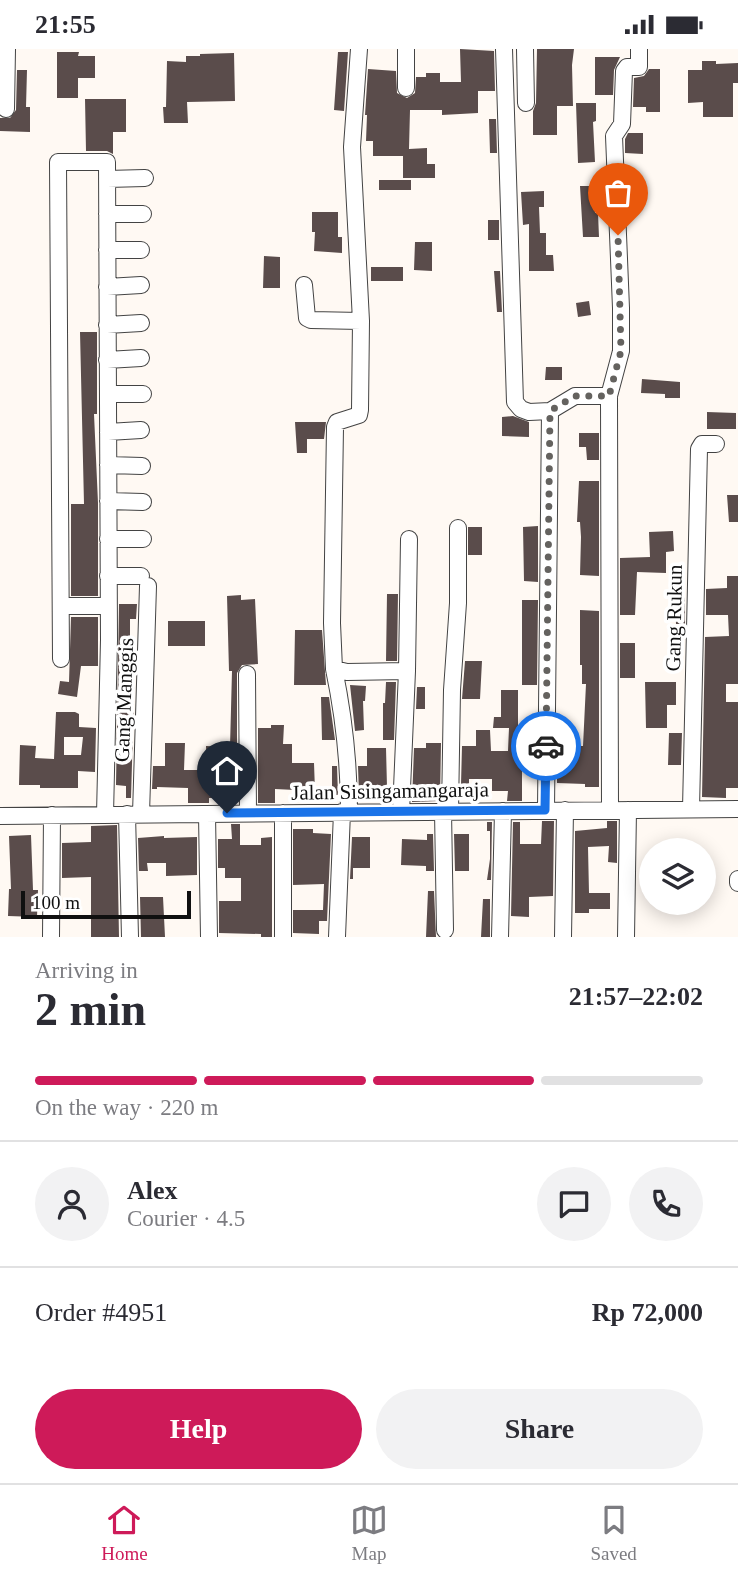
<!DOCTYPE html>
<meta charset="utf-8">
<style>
:root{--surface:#fff;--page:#f2f2f3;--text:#2b2b33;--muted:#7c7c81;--line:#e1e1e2;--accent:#ce1a59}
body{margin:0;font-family:"Times New Roman",serif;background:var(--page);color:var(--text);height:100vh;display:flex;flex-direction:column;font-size:26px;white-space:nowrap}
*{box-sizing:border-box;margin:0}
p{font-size:23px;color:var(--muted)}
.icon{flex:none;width:38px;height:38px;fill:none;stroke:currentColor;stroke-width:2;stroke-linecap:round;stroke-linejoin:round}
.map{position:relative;height:888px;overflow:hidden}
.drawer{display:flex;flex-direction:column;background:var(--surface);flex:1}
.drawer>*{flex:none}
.fabs{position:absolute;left:639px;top:789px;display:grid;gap:14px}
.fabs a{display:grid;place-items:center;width:77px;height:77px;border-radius:50%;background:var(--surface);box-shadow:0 4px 18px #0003;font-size:35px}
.scale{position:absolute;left:21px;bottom:18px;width:170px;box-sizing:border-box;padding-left:7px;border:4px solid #101010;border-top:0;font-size:19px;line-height:24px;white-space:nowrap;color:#101010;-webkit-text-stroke:5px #fff;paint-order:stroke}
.pin{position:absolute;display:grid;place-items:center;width:60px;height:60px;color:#fff;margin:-72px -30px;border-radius:50% 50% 50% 0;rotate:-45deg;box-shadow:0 0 7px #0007}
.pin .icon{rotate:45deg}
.courier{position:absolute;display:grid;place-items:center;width:70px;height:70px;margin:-35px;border:5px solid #1a73e8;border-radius:50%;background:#fff;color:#222;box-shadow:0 2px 9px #0007}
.headline em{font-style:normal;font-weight:700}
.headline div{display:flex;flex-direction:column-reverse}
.headline{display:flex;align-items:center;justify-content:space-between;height:119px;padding:0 35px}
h1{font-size:46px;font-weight:700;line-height:52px}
.bar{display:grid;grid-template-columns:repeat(4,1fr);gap:10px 7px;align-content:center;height:84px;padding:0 35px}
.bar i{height:9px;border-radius:5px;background:var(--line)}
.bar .current{background:var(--accent)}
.bar p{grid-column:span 4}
.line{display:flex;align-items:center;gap:18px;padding:0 35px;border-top:2px solid var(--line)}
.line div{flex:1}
.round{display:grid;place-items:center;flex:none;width:74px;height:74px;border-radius:37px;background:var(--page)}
.primary-button{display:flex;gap:14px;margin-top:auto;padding:14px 35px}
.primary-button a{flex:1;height:80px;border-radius:42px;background:var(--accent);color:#fff;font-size:28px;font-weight:700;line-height:80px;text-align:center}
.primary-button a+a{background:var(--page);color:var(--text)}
.status{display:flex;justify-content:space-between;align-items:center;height:49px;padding:0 35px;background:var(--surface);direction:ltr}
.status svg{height:19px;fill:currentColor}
.menu{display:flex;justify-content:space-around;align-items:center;height:98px;border-top:2px solid var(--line);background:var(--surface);font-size:19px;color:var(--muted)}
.menu a{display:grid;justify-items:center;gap:4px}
.menu .current{color:var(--accent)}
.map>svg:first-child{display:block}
</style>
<div class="status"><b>21:55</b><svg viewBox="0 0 49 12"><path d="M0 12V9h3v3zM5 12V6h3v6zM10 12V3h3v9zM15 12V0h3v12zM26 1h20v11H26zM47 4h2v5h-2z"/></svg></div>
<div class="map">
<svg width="738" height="888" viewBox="0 0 738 888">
<rect width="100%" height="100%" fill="#fff9f3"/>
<path fill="#5a4c4b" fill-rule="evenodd" d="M460,0L494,2L495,42H478V64L442,66V61H410L409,100L427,99V115H435V129H403V107H373V92H366L367,66H365L368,20L396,22L397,44L407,49L415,44L416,28H426V24H440V33H461Z
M537,0H574L572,16L573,57H557V86H533V62L536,54Z
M57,3H79L78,7H95V29H78V49H57Z
M338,3H348L344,62L334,61Z
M234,4L235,52L187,53L188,74H164L163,58H166L167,12L186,13V7H200V5Z
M595,8H620L614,21L613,46H595Z
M702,12H716V15L738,14V34H733V68H703V53L688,54V21H702Z
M649,20H660V63H646V58H633L634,29L644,27Z
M17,21H27L26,58H30V83L0,82V69H10L16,61Z
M85,50H126V83H113V105L107,102H86Z
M576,54H596V72L593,73L595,113L578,114Z
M489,70H496L497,104H490Z
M628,84H643V105L625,104V90Z
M379,131H411V141H379Z
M580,137H594L595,164H598L599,188H583Z
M544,142V158H539L540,184H546V206H553L554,222H529V175L523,176L521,143Z
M312,163H338V188H342V204L314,202L315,183H312Z
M488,171H499V191H488Z
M415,193H432V222L414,221Z
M264,207L280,208V239H263Z
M371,218H403V232H371Z
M494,222H500L502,263H497Z
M589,252L591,266L578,268L576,254Z
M80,283H97V365H94L98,454V547H71V455H84Z
M546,318H562V331H545Z
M642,330L680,333V349H665V345L641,344Z
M707,363L736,364V380H707Z
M513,367L529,373V388L502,387V368Z
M295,373H326L324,390H307V404H297Z
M579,384H599V411H587L586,398H579Z
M579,432H599V527L580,526L581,488L580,473H577Z
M727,446H738V473H729Z
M538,477V533L524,532L523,478Z
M468,478H482V506H468Z
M673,482L674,502L666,503V524L637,523L635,566H620V509L650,508L649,483Z
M727,527H738V635H726V653H738V739H726V749L702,748L705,588L729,587L728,566H706V540L727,539Z
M387,545H398L397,612H386Z
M241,546V551L255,550L258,615L242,616L237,624V754H232V749H209V754H188V739L157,738V740H152L153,717H165V694H185L184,721H207L206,697L230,698L232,622H229L227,547Z
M675,548H685V575H676Z
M522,551H538L537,636H522Z
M119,555H137L136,570H130V600H135V611L131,749H126V737L116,736Z
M580,561L599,562V738H585V735L557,734V710H568V697H583L586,635H582V616H580Z
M71,568H98V617H81L77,648L58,645L60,632L69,633Z
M168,572H205V597H168Z
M295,581H322L326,636H294Z
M620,594H635V629H620Z
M465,612H482L480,650H462Z
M386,633H396L394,691H383V654H385Z
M645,633H676V656H667V679H646Z
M350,636L366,637L365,652H363L364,681L355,682Z
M417,638H425V660H416Z
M501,641H518V680H522V752H507L508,742H492V730H469V736H461L462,697H476V681H490L491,702H508L509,679H493L494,668H501Z
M321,648H329L335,691H322Z
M56,663H75L79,665V678L96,679L95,723L78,722V739H40V736H19L20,696L36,697L35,709L54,710ZM64,688H83L81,706H64Z
M271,676H284L283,695H292V714H314L315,742L275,740V754H258V679H271Z
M669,684H682L681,716H668Z
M426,694H441L440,752L412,753L414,699H426Z
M367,699H386L387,738H366V746H359L358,717H367Z
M332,717H337L338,746H332Z
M542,772H554L553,847L529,848V868L511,867L513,773H520V795H541Z
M607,772H617V814L608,813L609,797L588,798L589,844H610V860H589V864H575V782L607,779Z
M487,773H492L491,831H487L490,810V782H487Z
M231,775H240V796H261V789L272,788V775V888H261V885L219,884V852H241V829H225V819H218V790H232Z
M117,776L119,888H91V828L62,829V794L91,793V777Z
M293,780H313V784L331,785L327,872H319V885L293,884V861H323L324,835L293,836Z
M427,785H433L434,822H426V817L401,816L402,790L427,791Z
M454,785H469V822H455Z
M31,786L33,841H38L37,868L8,867L9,840H11L9,787Z
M164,787V789L197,788V826L166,827V814H147L148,822H139L138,789Z
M352,788H370V819H353V830H350Z
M428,842H434L436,888H426Z
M140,848H163L165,888H141Z
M483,850H490V888H481Z"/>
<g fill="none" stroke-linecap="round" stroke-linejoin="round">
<defs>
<path id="minor" d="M359,0L352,98L361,272L360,361L359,366L337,373L335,378L332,574L334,620L347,623L407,622
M504,0L515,353L521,360L529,363L550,362L575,347H609
M525,0L526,54
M406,39V0
M6,60L7,0
M107,130L145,129
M107,165H143
M107,201H141
M304,236L307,269L311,271L361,272
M107,238L141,236
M107,276L141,274
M107,311L141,309
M108,345H143
M108,383L141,381
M108,416L142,417
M108,452L143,453
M108,490H143
M108,527H141
M61,557H108
M61,610L58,113H107L109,591L105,766
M334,620C344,668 349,714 349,763
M247,625L248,764
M691,760L699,400L702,395H716
M546,761L550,362
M610,761L609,347L621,302V259L614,87L622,75L624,22L627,18H639V0
M443,762L445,881
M450,762L452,641L458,554V479
M401,763L407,622L409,490
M127,765L130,888
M141,765L148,537
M207,765L209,888
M0,767L738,760
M738,834V830
M51,888L52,766
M283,888V764
M337,888L342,763
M500,888L503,762
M563,888L565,761
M626,888L628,761"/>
</defs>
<use href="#minor" stroke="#434343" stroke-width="18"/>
<use href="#minor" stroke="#fff" stroke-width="16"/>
</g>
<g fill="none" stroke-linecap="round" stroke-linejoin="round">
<path stroke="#64625f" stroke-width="7" stroke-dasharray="0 12.6" d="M546,697L550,362L575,347H609L621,302L618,186"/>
<path stroke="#1a73e8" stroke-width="9" d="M227,764L545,761L546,697"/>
</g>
<g text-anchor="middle" stroke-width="7" stroke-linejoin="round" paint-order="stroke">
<g font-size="21" fill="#101010" stroke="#fff">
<text transform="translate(674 569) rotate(-89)" y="7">Gang Rukun</text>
<text transform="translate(124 651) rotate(-88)" y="7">Gang Manggis</text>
<text transform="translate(390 742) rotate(-1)" y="7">Jalan Sisingamangaraja</text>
</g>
</g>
</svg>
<div class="fabs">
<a><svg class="icon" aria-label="layers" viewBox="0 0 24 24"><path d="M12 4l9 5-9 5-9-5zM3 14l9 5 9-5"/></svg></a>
</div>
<div class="scale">100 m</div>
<div class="pin" style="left:618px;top:186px;background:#ea580c"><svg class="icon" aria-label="bag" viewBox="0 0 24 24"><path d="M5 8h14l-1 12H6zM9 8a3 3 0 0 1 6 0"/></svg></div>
<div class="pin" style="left:227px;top:764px;background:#1f2937"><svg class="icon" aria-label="home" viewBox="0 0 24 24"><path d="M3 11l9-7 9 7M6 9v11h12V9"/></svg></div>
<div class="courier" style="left:546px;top:697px"><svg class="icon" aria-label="car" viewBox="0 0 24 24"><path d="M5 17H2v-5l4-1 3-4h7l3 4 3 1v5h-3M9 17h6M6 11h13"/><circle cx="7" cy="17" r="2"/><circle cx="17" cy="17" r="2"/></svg></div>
</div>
<section class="drawer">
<div class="headline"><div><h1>2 min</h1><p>Arriving in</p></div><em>21:57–22:02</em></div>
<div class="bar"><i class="current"></i><i class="current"></i><i class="current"></i><i></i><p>On the way · 220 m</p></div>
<div class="line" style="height:126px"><a class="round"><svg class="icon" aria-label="person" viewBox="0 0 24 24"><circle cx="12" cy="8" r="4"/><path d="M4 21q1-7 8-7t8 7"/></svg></a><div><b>Alex</b><p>Courier · 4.5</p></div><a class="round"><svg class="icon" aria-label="chat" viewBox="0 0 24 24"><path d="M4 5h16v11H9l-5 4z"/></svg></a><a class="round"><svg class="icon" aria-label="phone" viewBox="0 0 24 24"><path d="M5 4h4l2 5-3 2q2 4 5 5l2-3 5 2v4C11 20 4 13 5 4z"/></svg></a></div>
<div class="line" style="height:91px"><div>Order #4951</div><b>Rp 72,000</b></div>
<div class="primary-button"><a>Help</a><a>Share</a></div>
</section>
<nav class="menu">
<a class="current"><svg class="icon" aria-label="home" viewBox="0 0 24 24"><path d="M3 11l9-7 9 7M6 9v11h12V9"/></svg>Home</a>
<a><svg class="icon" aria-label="map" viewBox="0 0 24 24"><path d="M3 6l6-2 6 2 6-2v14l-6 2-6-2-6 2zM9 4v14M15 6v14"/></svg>Map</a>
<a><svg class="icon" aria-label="saved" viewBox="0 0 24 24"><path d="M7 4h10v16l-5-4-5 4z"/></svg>Saved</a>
</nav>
